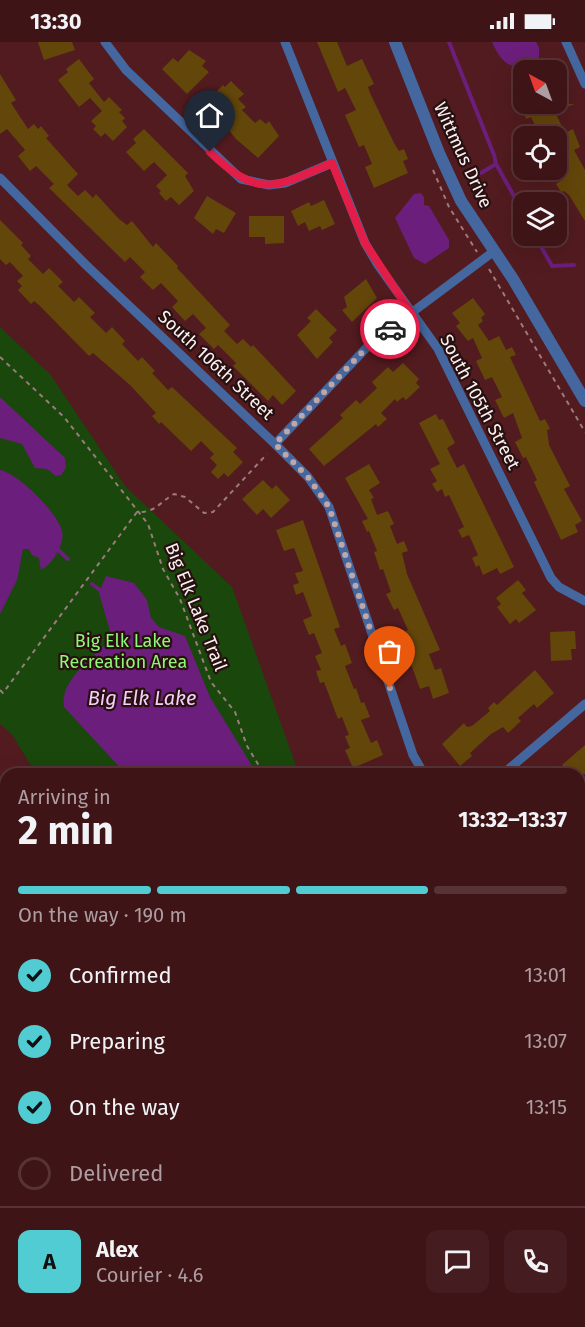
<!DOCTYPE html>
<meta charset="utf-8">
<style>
:root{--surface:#3e1417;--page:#451d20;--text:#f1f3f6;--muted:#ad9ea1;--line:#573336;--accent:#51ccd2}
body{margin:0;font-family:"Fira Sans",sans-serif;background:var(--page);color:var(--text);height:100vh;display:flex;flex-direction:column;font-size:22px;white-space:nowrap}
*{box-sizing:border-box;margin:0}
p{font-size:20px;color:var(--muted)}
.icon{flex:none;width:33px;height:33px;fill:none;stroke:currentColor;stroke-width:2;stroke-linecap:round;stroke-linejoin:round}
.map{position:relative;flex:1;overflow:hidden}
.details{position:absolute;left:0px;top:726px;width:585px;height:560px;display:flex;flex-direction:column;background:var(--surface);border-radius:18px 18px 0 0;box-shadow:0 6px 24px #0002,0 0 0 2px var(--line)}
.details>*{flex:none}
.needle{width:39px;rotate:319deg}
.controls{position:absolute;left:513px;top:18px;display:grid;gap:12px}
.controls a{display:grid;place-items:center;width:54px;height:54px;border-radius:12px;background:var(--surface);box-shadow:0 6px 24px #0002,0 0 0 2px var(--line);font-size:30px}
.pin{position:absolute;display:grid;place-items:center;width:51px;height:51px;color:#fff;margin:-62px -26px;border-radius:50% 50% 50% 0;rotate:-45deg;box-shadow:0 0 6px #0007}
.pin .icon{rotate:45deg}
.courier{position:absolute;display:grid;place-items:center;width:60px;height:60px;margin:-30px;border:4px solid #e11d48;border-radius:50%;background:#fff;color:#222;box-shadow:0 2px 8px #0007}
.headline em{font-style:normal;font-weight:700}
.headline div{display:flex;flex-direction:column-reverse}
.headline{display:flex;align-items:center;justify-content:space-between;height:102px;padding:0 18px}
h1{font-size:39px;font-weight:700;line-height:45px}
.bar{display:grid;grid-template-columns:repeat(4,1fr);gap:9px 6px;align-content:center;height:72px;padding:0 18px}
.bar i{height:8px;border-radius:4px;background:var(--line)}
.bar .on{background:var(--accent)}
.bar p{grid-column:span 4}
.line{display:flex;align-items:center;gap:15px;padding:0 18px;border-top:2px solid var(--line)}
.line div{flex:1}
.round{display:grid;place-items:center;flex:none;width:63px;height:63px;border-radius:12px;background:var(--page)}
ol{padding:0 18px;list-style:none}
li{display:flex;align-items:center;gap:18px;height:66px}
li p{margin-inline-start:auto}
li .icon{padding:6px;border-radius:50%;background:var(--accent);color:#111;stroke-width:4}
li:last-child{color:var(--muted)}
li i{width:33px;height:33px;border:3px solid var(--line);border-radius:50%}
.status{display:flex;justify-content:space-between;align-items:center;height:42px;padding:0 30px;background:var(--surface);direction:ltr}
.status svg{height:16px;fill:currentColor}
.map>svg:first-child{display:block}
</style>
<div class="status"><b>13:30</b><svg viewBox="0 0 49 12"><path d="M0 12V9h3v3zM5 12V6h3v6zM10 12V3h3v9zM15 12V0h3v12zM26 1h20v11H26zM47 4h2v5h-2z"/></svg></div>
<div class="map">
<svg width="585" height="1285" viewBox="0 0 585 1285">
<rect width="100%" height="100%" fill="#521b1f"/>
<path fill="#62262a" d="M585,843V1285H398L393,1280H579V848Z"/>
<path fill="#1a470c" d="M0,285L50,332L125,444L232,545L299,732H36L13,694L0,682Z
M268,1280H393L398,1285H271Z"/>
<path fill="#6c1e7d" d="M492,0H536L539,6V21C513,30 503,24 492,0Z
M421,151L424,155V163L429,164L449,198V206L425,222L414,216L395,176L414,152Z
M0,355L65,416L66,426L61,433L56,434L47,427L35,426L22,402L0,396Z
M0,428C18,431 58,471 62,489C65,502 53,522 41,528L39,516L32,513L29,507H23L17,538L0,572Z
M106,534L134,541L147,558L151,576L159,585L185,594L210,655L257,732H126L64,665C59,638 95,614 112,596L99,551Z"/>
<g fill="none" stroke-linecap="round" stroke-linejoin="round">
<path stroke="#6c1e7d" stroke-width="4" d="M449,0L494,113L496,122L481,131
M496,122L524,172
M535,194L552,224L574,223
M55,505L68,517
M92,542L103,550
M299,1280L301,1285"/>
</g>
<path fill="#63460a" d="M38,0H72L75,8L44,18Z
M317,0H337L347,24L362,17L374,42L368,45L370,51L394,101L399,109L404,107L408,117L403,119L408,131L374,146L365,125L372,122L364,103L359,105L345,73L356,68L345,46L338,50Z
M189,8L206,19L202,24L209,30L187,52L162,27L173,16L178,20Z
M79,17L94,37L89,41L104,60L109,55L122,68L119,70L125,76L122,79L127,85L113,99L105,91L101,95L93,87L96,84L91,79L102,69L90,56L79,65L58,38L68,30L66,27Z
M0,32L16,58L11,61L28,87L34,82L38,87L41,84L49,94L46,96L78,132L67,143L78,154L85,148L93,156L96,152L119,177L127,183L132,179L153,205L156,201L178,224L177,226L230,283L224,289L237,302L243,297L251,305L253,303L296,349L282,363L273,353L268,359L233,324L236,321L218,303L214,307L199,292L206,286L193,272L185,279L172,265L178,259L161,241L153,248L140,235L145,230L130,215L125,220L49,146L54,142L36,124L30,129L18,114L25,108L7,87L0,92Z
M231,39L244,52L238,57L246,65L242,68L255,81L260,77L266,82L269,79L279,94L258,116L236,97L219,76L216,79L202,64L223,43L225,45Z
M522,62H574L555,70L565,91L573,87L580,105L574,108L585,128V179L569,153L564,149L561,150L556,142L562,138L556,128V94H540L531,75L526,77Z
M144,87L188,131L185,134L194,149L179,163L171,155L166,159L159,151L161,149L156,144L167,133L154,120L144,129L126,110L136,101L133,97Z
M207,154L236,171L224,191L216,187L213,192L194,176Z
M324,158L335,182L322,188L320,184L309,189L305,180L298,184L291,169L309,160L311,164Z
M249,174H284V201L265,202V195H249Z
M0,178L23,201L21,203L31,214L28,217L43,232L49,226L63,240L58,244L74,260L79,255L95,271L90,275L106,291L112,285L125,299L122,302L138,319L142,315L155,329L152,331L168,348L172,345L237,406L233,410L243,420L228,435L224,431L218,437L211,430L217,423L210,416L214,412L201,399L191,409L161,380L159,382L152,374L156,371L130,343L93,311L89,314L39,263L34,259L31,262L18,248L22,244L17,239L23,234L10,220L6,223L0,217Z
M366,237L377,256L352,280L342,268L347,265L344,255Z
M473,256L485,272L481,276L483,279L478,283L489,299L499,294L506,308L512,305L516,313L510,315L540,379L545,377L550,387L547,388L549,403L570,444L564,447L582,479L575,483L578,490L561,498L534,440L537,438L526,415L523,416L515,400L522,396L513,371L504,376L495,358L502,355L492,335L485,338L476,319L482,316L473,296L468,299L456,284L460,281L452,271Z
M316,267L337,288L329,296L333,300L317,317L297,293L311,279L307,276Z
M403,321L419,337L416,341L420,345L406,358L403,355L397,360L395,357L381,371L387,377L378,385L376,382L324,424L309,407L343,376L340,373L356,358L360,362L377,346L372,340L388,325L393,330Z
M436,372L439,378L443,377L455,401L447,406L457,426L464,422L514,525L500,532L497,526L483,533L479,523L476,525L472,516L478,513L469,493L462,496L458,488L464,485L449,453L445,455L442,447L437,450L432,442L437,439L430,427L440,422L419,381Z
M369,422L380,441L369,448L374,456L371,457L377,473L388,469L394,482L390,484L397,502L404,499L408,509L402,511L407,532L440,608L429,612L435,628L441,626L449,651L433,657L429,644L420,647L400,591L408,588L398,566L394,568L386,552L391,550L383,527L380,528L374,510L377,509L369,489L367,490L362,479L368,477L345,436Z
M263,438L272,447L276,443L290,458L271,476L263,467L257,473L242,457Z
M303,478L340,585L334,587L341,604L345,602L352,621L345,624L354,647L356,646L361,661L364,660L370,675L361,678L371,701L377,698L383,713L353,726L345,708L350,706L345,694L349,693L342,675L338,677L324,640L320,641L316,629L321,628L315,614L322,611L314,591L309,593L303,578L312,574L303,550L296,553L293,543L299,541L295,531L303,529L294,506L284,509L276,488Z
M518,538L526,548L522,551L536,568L519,581L516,577L510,582L497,565L501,562L496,556Z
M575,589L576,607H571L572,618L551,619L550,590Z
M535,628L554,651L537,666L534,662L518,676L521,679L508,691L503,685L491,692L470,711L472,714L460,724L442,702L464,681L467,685L472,684L490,669L488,666L494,660L497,663Z
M585,703V732H571L562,723Z"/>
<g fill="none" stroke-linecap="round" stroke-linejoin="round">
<path stroke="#9d7b7d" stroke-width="2" stroke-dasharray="4.5 4.5" stroke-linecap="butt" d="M433,128L449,165L477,210
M489,227L585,390
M0,315L64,375L148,482L163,527L180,557L211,640L235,670L247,704L264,732
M0,648L3,651L137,470C155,471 160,460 174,452L185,455L204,471L213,470L267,412"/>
<path stroke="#4467a0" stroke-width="9" d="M105,0L126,28L241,137L269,143L285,141L332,121
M285,0L365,201L378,223L438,307L551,536L559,545L585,559
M566,0L585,42
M0,136L86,223L275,402L308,435L329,465L413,713L424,732
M275,402L371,301L493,210
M503,732L585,662
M0,822L6,844
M0,928L6,904
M0,1179L6,1213
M24,1280L28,1285"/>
<path stroke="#4467a0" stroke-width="12" d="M395,0L439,111L461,159L513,237L585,359
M579,814L585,808
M0,1219H6"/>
</g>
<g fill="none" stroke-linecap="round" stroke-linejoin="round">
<path stroke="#bfa7a8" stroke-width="6" stroke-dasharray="0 10.8" d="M390,646L329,465L308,435L275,402L371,301L390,287"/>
<path stroke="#e11d48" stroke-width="8" d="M210,110C259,158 275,145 332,121L365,201L411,271L390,287"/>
</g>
<g text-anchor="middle" stroke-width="4.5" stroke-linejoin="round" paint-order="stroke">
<g font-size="18" fill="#faf2f2" stroke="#281010">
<text transform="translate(463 113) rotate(65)" y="6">Wittmus Drive</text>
<text transform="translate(216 323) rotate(43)" y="6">South 106th Street</text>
<text transform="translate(480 360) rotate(62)" y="6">South 105th Street</text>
<text transform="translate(196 565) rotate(68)" y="6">Big Elk Lake Trail</text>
</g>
<g font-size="18" fill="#90f677" stroke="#281010">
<text x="123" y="605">Big Elk Lake<tspan x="123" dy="21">Recreation Area</tspan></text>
</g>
<g font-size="20" font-style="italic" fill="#f5cefe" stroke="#281010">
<text x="142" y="663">Big Elk Lake</text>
</g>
</g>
</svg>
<div class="controls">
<a><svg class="needle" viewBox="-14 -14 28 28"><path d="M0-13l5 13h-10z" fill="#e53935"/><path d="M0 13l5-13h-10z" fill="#ad9ea1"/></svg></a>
<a><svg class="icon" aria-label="locate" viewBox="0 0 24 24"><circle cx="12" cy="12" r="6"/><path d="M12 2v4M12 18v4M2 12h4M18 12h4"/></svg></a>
<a><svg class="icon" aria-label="layers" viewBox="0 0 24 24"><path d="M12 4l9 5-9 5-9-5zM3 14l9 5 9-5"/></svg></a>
</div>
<div class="pin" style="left:390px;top:646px;background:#ea580c"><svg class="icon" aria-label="bag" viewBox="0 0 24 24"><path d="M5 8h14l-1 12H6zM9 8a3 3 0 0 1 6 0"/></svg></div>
<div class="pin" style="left:210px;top:110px;background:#1f2937"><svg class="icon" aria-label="home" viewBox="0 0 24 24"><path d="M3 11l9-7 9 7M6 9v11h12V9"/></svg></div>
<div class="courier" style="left:390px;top:287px"><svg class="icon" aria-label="car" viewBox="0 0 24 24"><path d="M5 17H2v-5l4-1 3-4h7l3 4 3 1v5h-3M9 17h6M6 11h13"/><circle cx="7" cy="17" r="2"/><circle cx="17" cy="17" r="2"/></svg></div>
<section class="details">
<div class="headline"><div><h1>2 min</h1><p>Arriving in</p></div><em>13:32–13:37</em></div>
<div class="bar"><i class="on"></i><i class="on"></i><i class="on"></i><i></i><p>On the way · 190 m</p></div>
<ol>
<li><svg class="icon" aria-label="check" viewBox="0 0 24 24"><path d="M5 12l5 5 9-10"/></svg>Confirmed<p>13:01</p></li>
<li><svg class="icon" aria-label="check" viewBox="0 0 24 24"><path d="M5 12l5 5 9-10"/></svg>Preparing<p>13:07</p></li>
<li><svg class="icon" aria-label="check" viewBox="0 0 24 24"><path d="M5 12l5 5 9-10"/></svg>On the way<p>13:15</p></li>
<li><i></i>Delivered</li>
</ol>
<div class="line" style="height:108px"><b class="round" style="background:var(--accent);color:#111">A</b><div><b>Alex</b><p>Courier · 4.6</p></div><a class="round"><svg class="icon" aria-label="chat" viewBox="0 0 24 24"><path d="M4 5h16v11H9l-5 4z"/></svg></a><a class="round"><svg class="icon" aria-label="phone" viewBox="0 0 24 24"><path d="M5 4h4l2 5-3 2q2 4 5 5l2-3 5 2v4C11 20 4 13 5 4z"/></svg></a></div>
</section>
</div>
